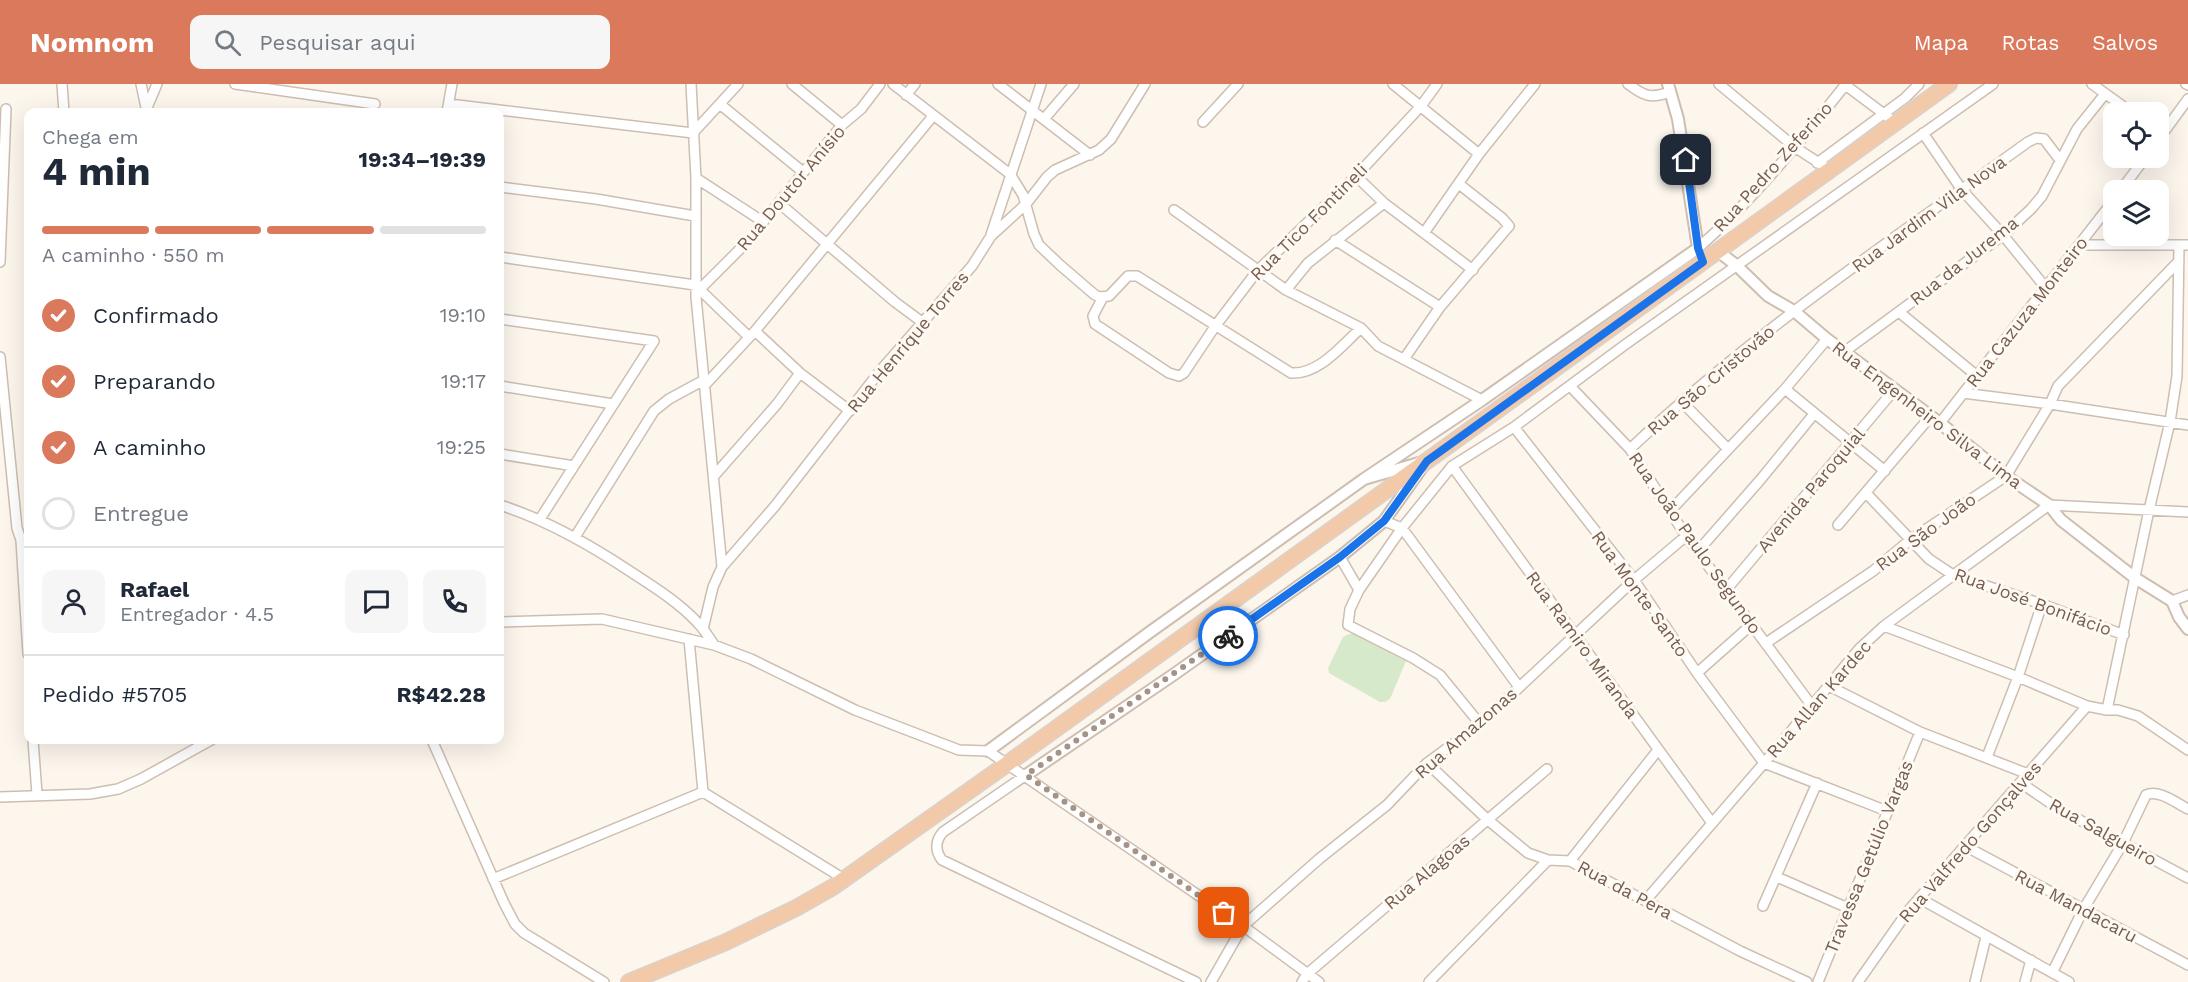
<!DOCTYPE html>
<html lang="pt">
<meta charset="utf-8">
<style>
:root{--surface:#fff;--page:#f6f6f7;--text:#1f2937;--muted:#747a83;--line:#e0e1e3;--accent:#db795c}
body{margin:0;font-family:"Work Sans",sans-serif;background:var(--page);color:var(--text);height:100vh;display:flex;flex-direction:column;font-size:22px;white-space:nowrap}
*{box-sizing:border-box;margin:0}
p{font-size:20px;color:var(--muted)}
.icon{flex:none;width:33px;height:33px;fill:none;stroke:currentColor;stroke-width:2;stroke-linecap:round;stroke-linejoin:round}
.map{position:relative;flex:1;overflow:hidden}
.drawer{position:absolute;left:24px;top:24px;width:480px;height:636px;display:flex;flex-direction:column;background:var(--surface);border-radius:12px;box-shadow:0 6px 24px #0002}
.drawer>*{flex:none}
.buttons{position:absolute;left:2103px;top:18px;display:grid;gap:12px}
.buttons a{display:grid;place-items:center;width:66px;height:66px;border-radius:12px;background:var(--surface);box-shadow:0 6px 24px #0002;font-size:30px}
.pin{position:absolute;display:grid;place-items:center;width:51px;height:51px;color:#fff;margin:-26px;border-radius:12px;box-shadow:0 3px 9px #0006}
.courier{position:absolute;display:grid;place-items:center;width:60px;height:60px;margin:-30px;border:4px solid #1a73e8;border-radius:50%;background:#fff;color:#222;box-shadow:0 2px 8px #0007}
.head em{font-style:normal;font-weight:700}
.head div{display:flex;flex-direction:column-reverse}
.head{display:flex;align-items:center;justify-content:space-between;height:102px;padding:0 18px}
h1{font-size:39px;font-weight:700;line-height:45px}
.bar{display:grid;grid-template-columns:repeat(4,1fr);gap:9px 6px;align-content:center;height:72px;padding:0 18px}
.bar i{height:8px;border-radius:4px;background:var(--line)}
.bar .on{background:var(--accent)}
.bar p{grid-column:span 4}
.line{display:flex;align-items:center;gap:15px;padding:0 18px;border-top:2px solid var(--line)}
.line div{flex:1}
.round{display:grid;place-items:center;flex:none;width:63px;height:63px;border-radius:12px;background:var(--page)}
ol{padding:0 18px;list-style:none}
li{display:flex;align-items:center;gap:18px;height:66px}
li p{margin-inline-start:auto}
li .icon{padding:6px;border-radius:50%;background:var(--accent);color:#fff;stroke-width:4}
li:last-child{color:var(--muted)}
li i{width:33px;height:33px;border:3px solid var(--line);border-radius:50%}
header{display:flex;align-items:center;gap:36px;box-sizing:border-box;height:84px;padding:0 30px;background:var(--accent);color:#fff}
header strong{font-size:28px}
nav{display:flex;gap:33px;margin-inline-start:auto;font-size:21px}
.search{width:420px;height:54px;background:var(--page);display:flex;align-items:center;gap:15px;box-sizing:border-box;padding:0 21px;border-radius:12px;color:var(--muted);font-size:22px}
.map>svg:first-child{display:block}
</style>
<header>
<strong>Nomnom</strong>
<div class="search"><svg class="icon" aria-label="search" viewBox="0 0 24 24"><circle cx="10" cy="10" r="6"/><path d="M15 15l6 6"/></svg>Pesquisar aqui</div>
<nav><a>Mapa</a><a>Rotas</a><a>Salvos</a></nav>
</header>
<div class="map">
<svg width="2188" height="898" viewBox="0 0 2188 898">
<rect width="100%" height="100%" fill="#fcf6ed"/>
<path fill="#d7e9cb" d="M1349,550H1354L1406,577L1390,615L1385,618H1380L1329,589L1328,584L1343,553Z"/>
<g fill="none" stroke-linecap="round" stroke-linejoin="round">
<defs>
<path id="minor" d="M62,0L64,28
M141,0L147,28
M235,0L375,20
M691,0L696,94V213L722,483
M792,0L842,41
M893,0L1010,90L1023,111L1034,150L1039,161L1060,181L1095,211L1100,213L1109,212L1128,192H1137L1291,289C1319,291 1342,261 1361,244
M998,0L1090,71
M1393,0L1479,70
M1628,0C1644,12 1650,15 1670,8
M1719,0L1796,64L1830,86
M1844,0L1888,33
M2092,0L2131,28
M2186,0L2188,1
M906,11L915,0
M449,20L693,49L738,0
M721,21L803,88
M146,26L157,0
M447,28L452,0
M1044,35L1074,0
M1203,38L1238,0
M1923,49L1962,106L2003,151L2046,204
M2158,56L2188,15
M1817,79L1905,14L1919,0
M1356,92L1384,119L1473,186
M696,94L762,137
M500,103L596,115L695,132
M2121,106L2145,74
M779,119L895,218L922,238
M1174,126L1286,206L1361,244L1378,262L1482,316
M1424,149L1479,70L1535,0
M991,151L1041,0
M1335,156L1440,223
M2080,161H2188
M1698,164C1754,115 1800,58 1846,0
M500,173L695,201L749,253
M0,178L6,25
M700,205L745,160L842,41L861,25L880,0
M1286,206L1308,179L1384,119
M1103,213L1093,232L1095,240L1169,289L1179,292L1184,289L1216,241L1258,186L1356,92L1421,22L1437,0
M1899,228L1977,292
M500,235L654,257L540,435
M755,247L800,289L850,327
M1844,268L2003,151L2031,125L2042,112L2077,45L2105,10
M0,273L17,444L21,456L28,570
M1404,275L1440,223L1509,142L1502,134L1459,100
M705,301L755,247L933,32
M500,302L613,320
M1570,302L1630,365L1686,452L1812,622
M1785,305L1885,387
M1963,309L2050,320L2188,341
M1681,317L1728,365
M1940,339L2114,116
M1514,343L1634,496L1697,589L1764,679L1887,727
M1630,365C1751,250 1892,156 2028,58L2036,54L2044,55L2060,76
M500,370L574,382
M1452,382L1712,739
M714,392L777,320L800,289
M1866,409L1929,475L1953,491L2042,520L2124,551
M500,421C547,436 589,460 631,488C654,503 678,518 697,538C704,545 709,553 714,561
M1671,426L1785,305L1827,255
M1384,437L1402,444L1519,603
M1838,441L1930,333
M575,453L654,327L669,315L704,296
M1698,467L1761,395L1814,330
M1340,473L1359,506
M1726,506L1895,305
M2172,517L2188,511
M500,538L602,535L714,561L751,575L855,626L959,666L988,667L1243,842L1319,898
M1884,542L2018,593L2087,622L2107,626H2118L2138,632L2188,666
M703,545L713,503L722,483L775,422L880,287L972,182L991,152L1026,120L1047,93L1055,86L1099,66L1111,55L1145,0
M689,555L703,708
M1766,559L1873,487L1910,456L2006,392L2050,320L2058,302L2179,177
M1697,589L1751,541
M1829,602L1920,648L2028,690
M2107,626L2149,426L2170,338L2177,292L2179,162
M1480,640L1440,591L1413,574L1348,541L1350,525L1359,506L1402,444L1452,382L1514,343L1626,260L1993,0
M33,656L37,710
M432,656L504,819L515,840L524,849L604,898
M1987,673L2018,593L2042,520
M1427,679L1488,736L1528,769L1548,776L1570,777L1740,867L1807,898
M1026,691L943,748C935,757 935,767 942,776L1196,898
M2021,699L2059,725L2188,794
M703,708L844,795
M0,713L90,710L118,705L141,695L211,656
M1965,762L2188,881
M1570,777L1658,666
M1777,793L1848,824
M493,795L703,708
M1919,814L2069,898
M1646,816L1777,664L1859,565L1884,542L2049,421L2188,428
M1763,822L1817,699
M2053,887L2083,826L2123,759L2146,711C2159,705 2176,719 2188,725
M1211,898L1243,842L1319,775L1387,721L1427,679L1480,640L1634,496L1686,452
M1302,898L1307,890L1547,685
M1429,898L1548,776
M1818,898L1920,648
M1858,898L1908,827L2087,622
M1975,898L1986,853
M2025,898L2031,876"/>
<path id="tertiary" d="M1719,168L1736,181L1768,212L1794,227L1827,255L1940,339L2006,392L2049,421L2061,436L2135,494L2172,517L2179,533L2188,545
M1364,395L1482,316L1698,164L1678,35L1668,0
M988,667L1150,548L1364,395L1419,379
M1026,691L1173,591L1340,473L1384,437L1421,385"/>
<path id="trunk" d="M629,898L726,858L796,824L833,803L1007,680L1949,0"/>
</defs>
<use href="#minor" stroke="#cebeb2" stroke-width="12"/>
<use href="#tertiary" stroke="#cebeb2" stroke-width="14"/>
<use href="#trunk" stroke="#d9d2ce" stroke-width="18"/>
<use href="#minor" stroke="#fff" stroke-width="9"/>
<use href="#tertiary" stroke="#fff" stroke-width="10"/>
<use href="#trunk" stroke="#f2caaa" stroke-width="15"/>
</g>
<g fill="none" stroke-linecap="round" stroke-linejoin="round">
<path stroke="#a59387" stroke-width="6" stroke-dasharray="0 10.8" d="M1224,829L1026,691L1228,552"/>
<path stroke="#1a73e8" stroke-width="8" d="M1228,552L1340,473L1384,437L1427,377L1703,178L1698,164L1686,76"/>
</g>
<g text-anchor="middle" stroke-width="6" stroke-linejoin="round" paint-order="stroke">
<g font-size="18" fill="#765e50" stroke="#fefaf3">
<text transform="translate(1773 83) rotate(-48)" y="6">Rua Pedro Zeferino</text>
<text transform="translate(791 104) rotate(-50)" y="6">Rua Doutor Anísio</text>
<text transform="translate(1929 130) rotate(-36)" y="6">Rua Jardim Vila Nova</text>
<text transform="translate(1309 138) rotate(-45)" y="6">Rua Tico Fontineli</text>
<text transform="translate(1964 177) rotate(-38)" y="6">Rua da Jurema</text>
<text transform="translate(2027 228) rotate(-52)" y="6">Rua Cazuza Monteiro</text>
<text transform="translate(908 258) rotate(-50)" y="6">Rua Henrique Torres</text>
<text transform="translate(1711 296) rotate(-40)" y="6">Rua São Cristovão</text>
<text transform="translate(1927 331) rotate(37)" y="6">Rua Engenheiro Silva Lima</text>
<text transform="translate(1811 406) rotate(-50)" y="6">Avenida Paroquial</text>
<text transform="translate(1926 448) rotate(-36)" y="6">Rua São João</text>
<text transform="translate(1695 459) rotate(55)" y="6">Rua João Paulo Segundo</text>
<text transform="translate(1640 510) rotate(54)" y="6">Rua Monte Santo</text>
<text transform="translate(2033 518) rotate(20)" y="6">Rua José Bonifácio</text>
<text transform="translate(1582 561) rotate(54)" y="6">Rua Ramiro Miranda</text>
<text transform="translate(1819 615) rotate(-49)" y="6">Rua Allan Kardec</text>
<text transform="translate(1466 649) rotate(-41)" y="6">Rua Amazonas</text>
<text transform="translate(2103 748) rotate(29)" y="6">Rua Salgueiro</text>
<text transform="translate(1970 758) rotate(-49)" y="6">Rua Valfredo Gonçalves</text>
<text transform="translate(1869 773) rotate(-68)" y="6">Travessa Getúlio Vargas</text>
<text transform="translate(1427 788) rotate(-40)" y="6">Rua Alagoas</text>
<text transform="translate(1625 806) rotate(28)" y="6">Rua da Pera</text>
<text transform="translate(2076 822) rotate(28)" y="6">Rua Mandacaru</text>
</g>
</g>
</svg>
<div class="buttons">
<a><svg class="icon" aria-label="locate" viewBox="0 0 24 24"><circle cx="12" cy="12" r="6"/><path d="M12 2v4M12 18v4M2 12h4M18 12h4"/></svg></a>
<a><svg class="icon" aria-label="layers" viewBox="0 0 24 24"><path d="M12 4l9 5-9 5-9-5zM3 14l9 5 9-5"/></svg></a>
</div>
<div class="pin" style="left:1224px;top:829px;background:#ea580c"><svg class="icon" aria-label="bag" viewBox="0 0 24 24"><path d="M5 8h14l-1 12H6zM9 8a3 3 0 0 1 6 0"/></svg></div>
<div class="pin" style="left:1686px;top:76px;background:#1f2937"><svg class="icon" aria-label="home" viewBox="0 0 24 24"><path d="M3 11l9-7 9 7M6 9v11h12V9"/></svg></div>
<div class="courier" style="left:1228px;top:552px"><svg class="icon" aria-label="bike" viewBox="0 0 24 24"><circle cx="6" cy="16" r="4"/><circle cx="18" cy="16" r="4"/><path d="M6 16l4-8h5l3 8M10 8l3 8H6M13 5h3"/></svg></div>
<section class="drawer">
<div class="head"><div><h1>4 min</h1><p>Chega em</p></div><em>19:34–19:39</em></div>
<div class="bar"><i class="on"></i><i class="on"></i><i class="on"></i><i></i><p>A caminho · 550 m</p></div>
<ol>
<li><svg class="icon" aria-label="check" viewBox="0 0 24 24"><path d="M5 12l5 5 9-10"/></svg>Confirmado<p>19:10</p></li>
<li><svg class="icon" aria-label="check" viewBox="0 0 24 24"><path d="M5 12l5 5 9-10"/></svg>Preparando<p>19:17</p></li>
<li><svg class="icon" aria-label="check" viewBox="0 0 24 24"><path d="M5 12l5 5 9-10"/></svg>A caminho<p>19:25</p></li>
<li><i></i>Entregue</li>
</ol>
<div class="line" style="height:108px"><a class="round"><svg class="icon" aria-label="person" viewBox="0 0 24 24"><circle cx="12" cy="8" r="4"/><path d="M4 21q1-7 8-7t8 7"/></svg></a><div><b>Rafael</b><p>Entregador · 4.5</p></div><a class="round"><svg class="icon" aria-label="chat" viewBox="0 0 24 24"><path d="M4 5h16v11H9l-5 4z"/></svg></a><a class="round"><svg class="icon" aria-label="phone" viewBox="0 0 24 24"><path d="M5 4h4l2 5-3 2q2 4 5 5l2-3 5 2v4C11 20 4 13 5 4z"/></svg></a></div>
<div class="line" style="height:78px"><div>Pedido #5705</div><b>R$42.28</b></div>
</section>
</div>
